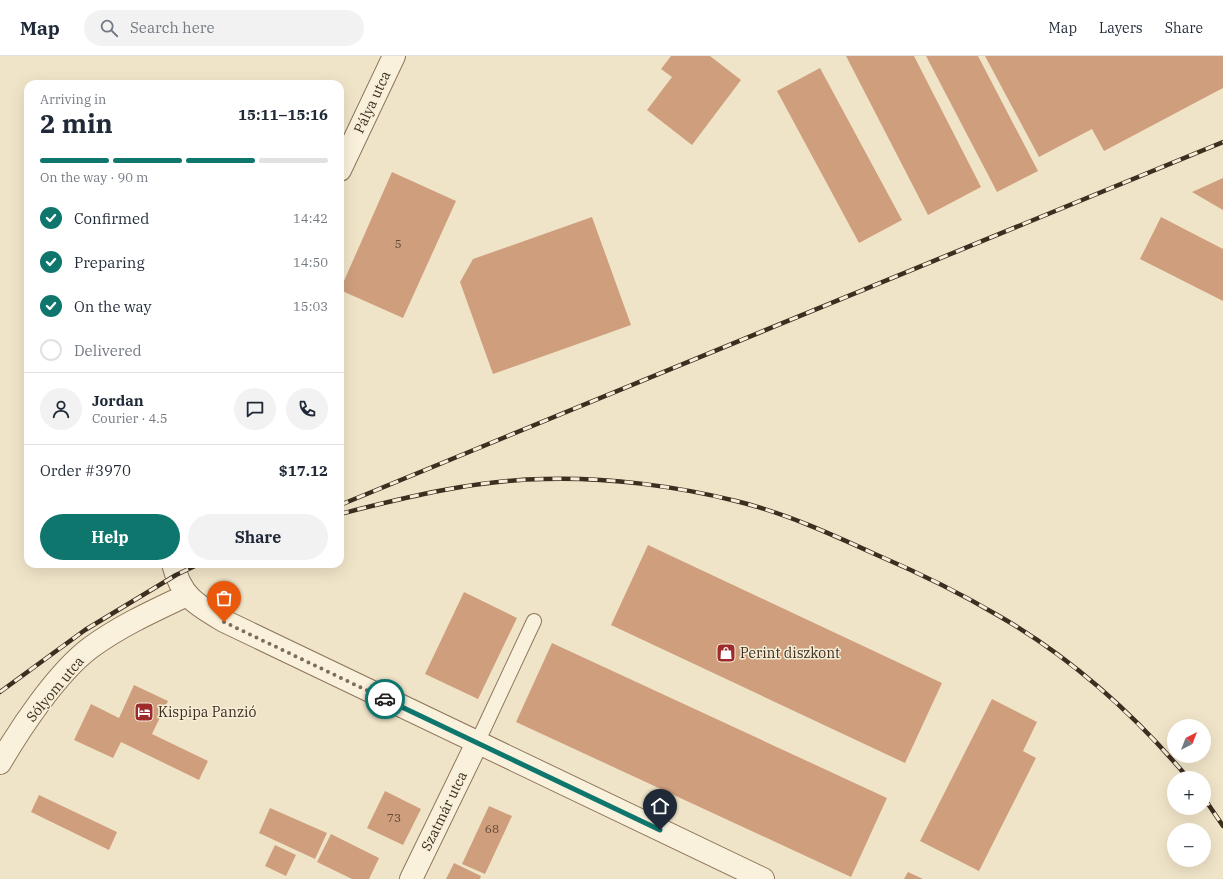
<!DOCTYPE html>
<meta charset="utf-8">
<style>
:root{--surface:#fff;--page:#f2f2f3;--text:#1f2937;--muted:#747a83;--line:#e0e1e3;--accent:#0f766e}
body{margin:0;font-family:"IBM Plex Serif",serif;background:var(--page);color:var(--text);height:100vh;display:flex;flex-direction:column;font-size:15px;white-space:nowrap}
*{box-sizing:border-box;margin:0}
p{font-size:13px;color:var(--muted)}
.icon{flex:none;width:22px;height:22px;fill:none;stroke:currentColor;stroke-width:2;stroke-linecap:round;stroke-linejoin:round}
.map{position:relative;flex:1;overflow:hidden}
.side{position:absolute;left:24px;top:24px;width:320px;height:488px;display:flex;flex-direction:column;background:var(--surface);border-radius:12px;box-shadow:0 4px 16px #0002}
.side>*{flex:none}
.needle{width:26px;rotate:42deg}
.fabs{position:absolute;left:1167px;top:663px;display:grid;gap:8px}
.fabs a{display:grid;place-items:center;width:44px;height:44px;border-radius:50%;background:var(--surface);box-shadow:0 4px 16px #0002;font-size:20px}
.pin{position:absolute;display:grid;place-items:center;width:34px;height:34px;color:#fff;margin:-41px -17px;border-radius:50% 50% 50% 0;rotate:-45deg;box-shadow:0 0 4px #0007}
.pin .icon{rotate:45deg}
.courier{position:absolute;display:grid;place-items:center;width:40px;height:40px;margin:-20px;border:3px solid #0f766e;border-radius:50%;background:#fff;color:#222;box-shadow:0 1px 5px #0007}
.overview em{font-style:normal;font-weight:700}
.overview div{display:flex;flex-direction:column-reverse}
.overview{display:flex;align-items:center;justify-content:space-between;height:68px;padding:0 16px}
h1{font-size:26px;font-weight:700;line-height:30px}
.bar{display:grid;grid-template-columns:repeat(4,1fr);gap:6px 4px;align-content:center;height:48px;padding:0 16px}
.bar i{height:5px;border-radius:3px;background:var(--line)}
.bar .active{background:var(--accent)}
.bar p{grid-column:span 4}
.line{display:flex;align-items:center;gap:10px;padding:0 16px;border-top:1px solid var(--line)}
.line div{flex:1}
.round{display:grid;place-items:center;flex:none;width:42px;height:42px;border-radius:21px;background:var(--page)}
ol{padding:0 16px;list-style:none}
li{display:flex;align-items:center;gap:12px;height:44px}
li p{margin-inline-start:auto}
li .icon{padding:4px;border-radius:50%;background:var(--accent);color:#fff;stroke-width:4}
li:last-child{color:var(--muted)}
li i{width:22px;height:22px;border:2px solid var(--line);border-radius:50%}
.button{display:flex;gap:8px;margin-top:auto;padding:8px 16px}
.button a{flex:1;height:46px;border-radius:24px;background:var(--accent);color:#fff;font-size:16px;font-weight:700;line-height:46px;text-align:center}
.button a+a{background:var(--page);color:var(--text)}
header{display:flex;align-items:center;gap:24px;box-sizing:border-box;height:56px;padding:0 20px;background:var(--surface);border-bottom:1px solid var(--line)}
header strong{font-size:19px}
nav{display:flex;gap:22px;margin-inline-start:auto;font-size:14px}
.search{width:280px;height:36px;background:var(--page);display:flex;align-items:center;gap:10px;box-sizing:border-box;padding:0 14px;border-radius:22px;color:var(--muted);font-size:15px}
.map>svg:first-child{display:block}
</style>
<header>
<strong>Map</strong>
<div class="search"><svg class="icon" aria-label="search" viewBox="0 0 24 24"><circle cx="10" cy="10" r="6"/><path d="M15 15l6 6"/></svg>Search here</div>
<nav><a>Map</a><a>Layers</a><a>Share</a></nav>
</header>
<div class="map">
<svg width="1223" height="823" viewBox="0 0 1223 823">
<rect width="100%" height="100%" fill="#f0e4c8"/>
<path fill="#cf9f7d" d="M671,0H710L741,24L692,89L647,54L672,21L661,13Z
M846,0H914L981,131L928,159Z
M926,0H978L1038,115L997,136Z
M985,0H1223V32L1104,95L1092,73L1039,101Z
M820,12L902,164L859,187L777,35Z
M392,116L456,145L403,262L340,234Z
M1223,122V154L1192,136Z
M592,161L631,269L493,318L460,226L473,203Z
M1161,161L1223,193V245L1140,203Z
M648,489L942,627L905,707L611,569Z
M464,536L517,562L478,643L425,618Z
M552,587L887,742L851,821L516,666Z
M134,629L168,645L152,678L208,705L199,724L121,686L113,702L74,684L91,648L119,662Z
M992,643L1037,666L1023,695L1036,702L979,815L920,785Z
M385,735L421,753L403,789L367,772Z
M39,739L117,776L109,794L31,756Z
M489,750L512,760L485,818L462,808Z
M270,752L327,777L315,803L259,777Z
M331,778L379,802L369,823H352L317,806Z
M275,789L296,799L286,820L265,810Z
M454,807L481,820L480,823H446Z
M908,816L923,823H904Z"/>
<g fill="none" stroke-linecap="round" stroke-linejoin="round">
<defs>
<path id="lane" d="M477,687L534,565"/>
<path id="street" d="M340,114L394,0
M173,508C181,541 197,549 224,565L763,823
M0,707C21,671 57,617 90,592C120,570 153,555 187,539
M411,823L477,687"/>
</defs>
<use href="#lane" stroke="#8d765c" stroke-width="16"/>
<use href="#street" stroke="#8d765c" stroke-width="24"/>
<use href="#lane" stroke="#faf1dc" stroke-width="14"/>
<use href="#street" stroke="#faf1dc" stroke-width="22"/>
<defs>
<path id="rail" d="M340,449L1223,86
M340,458C406,441 476,424 544,423C606,421 676,430 736,445C785,457 831,478 877,499C919,517 960,537 999,560C1070,601 1135,659 1188,722
M0,636L85,574L176,519L199,508
M1204,742L1223,770"/>
</defs>
<use href="#rail" stroke="#3d2e20" stroke-width="4.5"/>
<use href="#rail" stroke="#f7eed8" stroke-width="3" stroke-dasharray="9" stroke-linecap="butt"/>
</g>
<g fill="none" stroke-linecap="round" stroke-linejoin="round">
<path stroke="#7c6e5b" stroke-width="4" stroke-dasharray="0 7.2" d="M224,566L385,643"/>
<path stroke="#0f766e" stroke-width="5" d="M385,643L660,774"/>
</g>
<defs>
<symbol id="shop-square" viewBox="-11 -11 22 22"><rect x="-9" y="-9" width="18" height="18" rx="4" fill="#9e2a2b" stroke="#f7eed8"/><path d="M-5-2.5h2.3a2.7 3.5 0 0 1 5.4 0H5L5.5 6h-11ZM-1.5-2.5h3a1.5 2.3 0 0 0-3 0Z" fill="#fff"/></symbol>
<symbol id="hotel-square" viewBox="-11 -11 22 22"><rect x="-9" y="-9" width="18" height="18" rx="4" fill="#9e2a2b" stroke="#f7eed8"/><path d="M-6-4.5h1.5V1H6V5H4.5V3h-9V5H-6ZM-4 0a1.8 1.8 0 1 1 3.6 0ZM.5 0V-2.5h3Q6-2.5 6 0Z" fill="#fff"/></symbol>
</defs>
<g fill-rule="evenodd">
<use href="#shop-square" x="715" y="586" width="22" height="22"/>
<use href="#hotel-square" x="133" y="645" width="22" height="22"/>
</g>
<g text-anchor="middle" stroke-width="3" stroke-linejoin="round" paint-order="stroke">
<g font-size="12" fill="#624a37">
<text x="398" y="192">5</text>
<text x="394" y="766">73</text>
<text x="492" y="777">68</text>
</g>
<g font-size="14" fill="#3d2e20" stroke="#f7eed8">
<text transform="translate(372 46) rotate(-65)" y="5">Pálya utca</text>
<text transform="translate(55 633) rotate(-50)" y="5">Sólyom utca</text>
<text transform="translate(444 755) rotate(-64)" y="5">Szatmár utca</text>
</g>
<g font-size="14" fill="#3d2e20" stroke="#f7eed8" text-anchor="start">
<text x="740" y="602">Perint diszkont</text>
<text x="158" y="661">Kispipa Panzió</text>
</g>
</g>
</svg>
<div class="fabs">
<a><svg class="needle" viewBox="-14 -14 28 28"><path d="M0-13l5 13h-10z" fill="#e53935"/><path d="M0 13l5-13h-10z" fill="#747a83"/></svg></a>
<a>+</a>
<a>−</a>
</div>
<div class="pin" style="left:224px;top:566px;background:#ea580c"><svg class="icon" aria-label="bag" viewBox="0 0 24 24"><path d="M5 8h14l-1 12H6zM9 8a3 3 0 0 1 6 0"/></svg></div>
<div class="pin" style="left:660px;top:774px;background:#1f2937"><svg class="icon" aria-label="home" viewBox="0 0 24 24"><path d="M3 11l9-7 9 7M6 9v11h12V9"/></svg></div>
<div class="courier" style="left:385px;top:643px"><svg class="icon" aria-label="car" viewBox="0 0 24 24"><path d="M5 17H2v-5l4-1 3-4h7l3 4 3 1v5h-3M9 17h6M6 11h13"/><circle cx="7" cy="17" r="2"/><circle cx="17" cy="17" r="2"/></svg></div>
<section class="side">
<div class="overview"><div><h1>2 min</h1><p>Arriving in</p></div><em>15:11–15:16</em></div>
<div class="bar"><i class="active"></i><i class="active"></i><i class="active"></i><i></i><p>On the way · 90 m</p></div>
<ol>
<li><svg class="icon" aria-label="check" viewBox="0 0 24 24"><path d="M5 12l5 5 9-10"/></svg>Confirmed<p>14:42</p></li>
<li><svg class="icon" aria-label="check" viewBox="0 0 24 24"><path d="M5 12l5 5 9-10"/></svg>Preparing<p>14:50</p></li>
<li><svg class="icon" aria-label="check" viewBox="0 0 24 24"><path d="M5 12l5 5 9-10"/></svg>On the way<p>15:03</p></li>
<li><i></i>Delivered</li>
</ol>
<div class="line" style="height:72px"><a class="round"><svg class="icon" aria-label="person" viewBox="0 0 24 24"><circle cx="12" cy="8" r="4"/><path d="M4 21q1-7 8-7t8 7"/></svg></a><div><b>Jordan</b><p>Courier · 4.5</p></div><a class="round"><svg class="icon" aria-label="chat" viewBox="0 0 24 24"><path d="M4 5h16v11H9l-5 4z"/></svg></a><a class="round"><svg class="icon" aria-label="phone" viewBox="0 0 24 24"><path d="M5 4h4l2 5-3 2q2 4 5 5l2-3 5 2v4C11 20 4 13 5 4z"/></svg></a></div>
<div class="line" style="height:52px"><div>Order #3970</div><b>$17.12</b></div>
<div class="button"><a>Help</a><a>Share</a></div>
</section>
</div>
